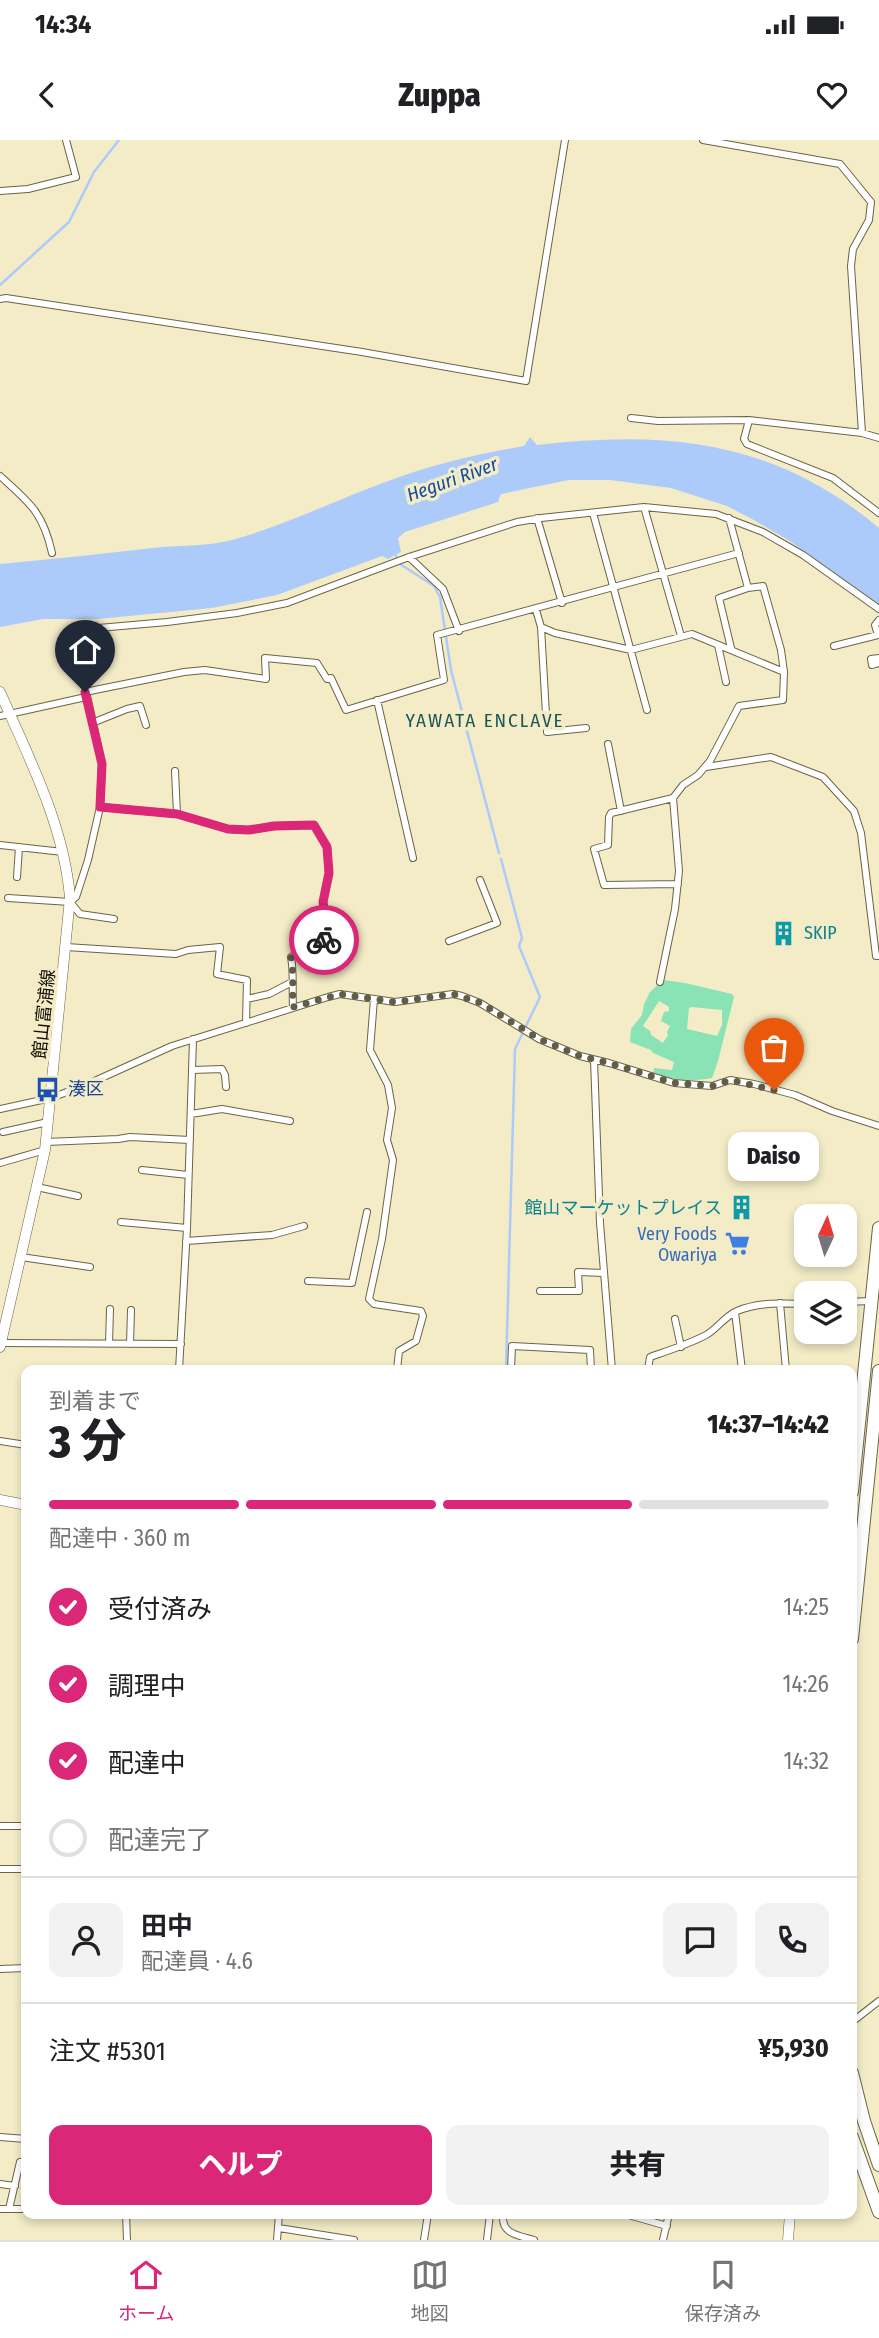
<!DOCTYPE html>
<html lang="ja">
<meta charset="utf-8">
<style>
:root{--surface:#fff;--page:#f2f2f2;--text:#202124;--muted:#757577;--line:#e0e0e0;--accent:#db2777}
body{margin:0;font-family:"Fira Sans Condensed","Noto Sans JP",sans-serif;background:var(--page);color:var(--text);height:100vh;display:flex;flex-direction:column;font-size:26px;white-space:nowrap}
*{box-sizing:border-box;margin:0}
p{font-size:23px;color:var(--muted)}
.icon{flex:none;width:38px;height:38px;fill:none;stroke:currentColor;stroke-width:2;stroke-linecap:round;stroke-linejoin:round}
.map{position:relative;flex:1;overflow:hidden}
.sheet{position:absolute;left:21px;top:1225px;width:836px;height:854px;display:flex;flex-direction:column;background:var(--surface);border-radius:14px;box-shadow:0 4px 10px #0003}
.sheet>*{flex:none}
.needle{width:46px;rotate:4deg}
.tools{position:absolute;left:794px;top:1064px;display:grid;gap:14px}
.tools a{display:grid;place-items:center;width:63px;height:63px;border-radius:14px;background:var(--surface);box-shadow:0 4px 10px #0003;font-size:35px}
.pin{position:absolute;display:grid;place-items:center;width:60px;height:60px;color:#fff;margin:-72px -30px;border-radius:50% 50% 50% 0;rotate:-45deg;box-shadow:0 0 7px #0007}
.pin .icon{rotate:45deg}
.courier{position:absolute;display:grid;place-items:center;width:70px;height:70px;margin:-35px;border:5px solid #db2777;border-radius:50%;background:#fff;color:#222;box-shadow:0 2px 9px #0007}
.bubble{position:absolute;height:49px;border-radius:14px;background:var(--surface);box-shadow:0 4px 10px #0003;font-size:23px;font-weight:800;line-height:49px;text-align:center}
.summary em{font-style:normal;font-weight:800}
.summary div{display:flex;flex-direction:column-reverse}
.summary{display:flex;align-items:center;justify-content:space-between;height:119px;padding:0 28px}
h1{font-size:46px;font-weight:800;line-height:52px}
.bar{display:grid;grid-template-columns:repeat(4,1fr);gap:10px 7px;align-content:center;height:84px;padding:0 28px}
.bar i{height:9px;border-radius:5px;background:var(--line)}
.bar .current{background:var(--accent)}
.bar p{grid-column:span 4}
.line{display:flex;align-items:center;gap:18px;padding:0 28px;border-top:2px solid var(--line)}
.line div{flex:1}
.round{display:grid;place-items:center;flex:none;width:74px;height:74px;border-radius:14px;background:var(--page)}
ol{padding:0 28px;list-style:none}
li{display:flex;align-items:center;gap:21px;height:77px}
li p{margin-inline-start:auto}
li .icon{padding:7px;border-radius:50%;background:var(--accent);color:#fff;stroke-width:4}
li:last-child{color:var(--muted)}
li i{width:38px;height:38px;border:4px solid var(--line);border-radius:50%}
.cta{display:flex;gap:14px;margin-top:auto;padding:14px 28px}
.cta a{flex:1;height:80px;border-radius:14px;background:var(--accent);color:#fff;font-size:28px;font-weight:800;line-height:80px;text-align:center}
.cta a+a{background:var(--page);color:var(--text)}
.status{display:flex;justify-content:space-between;align-items:center;height:49px;padding:0 35px;background:var(--surface);direction:ltr}
.status svg{height:19px;fill:currentColor}
header{display:flex;justify-content:space-between;align-items:center;height:91px;padding:0 28px;background:var(--surface);font-size:32px;font-weight:800}
.tabs{display:flex;justify-content:space-around;align-items:center;height:98px;border-top:2px solid var(--line);background:var(--surface);font-size:19px;color:var(--muted)}
.tabs a{display:grid;justify-items:center;gap:4px}
.tabs .current{color:var(--accent)}
.map>svg:first-child{display:block}
</style>
<div class="status"><b>14:34</b><svg viewBox="0 0 49 12"><path d="M0 12V9h3v3zM5 12V6h3v6zM10 12V3h3v9zM15 12V0h3v12zM26 1h20v11H26zM47 4h2v5h-2z"/></svg></div>
<header><svg class="icon" aria-label="back" viewBox="0 0 24 24"><path d="M15 5l-7 7 7 7"/></svg>Zuppa<svg class="icon" aria-label="heart" viewBox="0 0 24 24"><path d="M12 20l-8-8c-3-5 5-10 8-4 3-6 11-1 8 4z"/></svg></header>
<div class="map">
<svg width="879" height="2100" viewBox="0 0 879 2100">
<rect width="100%" height="100%" fill="#f3ecc7"/>
<path fill="#89e3b5" fill-rule="evenodd" d="M663,840L685,843L732,854L734,857L718,921L712,938C691,942 673,940 653,934L654,928L672,930L674,922L653,913L651,910L630,902L631,889L642,875L644,864L650,852ZM659,861L669,867V871L664,872L661,881L670,886L667,892L668,895L663,903L651,895L650,891L643,886ZM692,867L722,870V885L717,896L687,889L689,868Z"/>
<path fill="#adcbfa" d="M530,297L537,305C668,290 774,300 879,388V464L788,400L752,379L727,366L671,348L610,340H569L501,354L498,362L405,392L398,398L401,412L388,419L382,416L277,455L212,468L98,479H43L0,487V424C51,419 102,414 153,408C180,405 205,407 232,400C286,385 338,359 391,340C434,324 478,314 524,306Z"/>
<g fill="none" stroke-linecap="round" stroke-linejoin="round">
<path stroke="#adcbfa" stroke-width="2.5" d="M0,145L69,82L94,32L119,0
M394,412L400,424L434,446L440,457L451,530L499,713
M501,719L522,798L519,806L540,857L515,909L506,1230"/>
<defs>
<path id="street" d="M703,0L840,24L871,62L869,80L853,109L851,126L862,293
M0,51L28,49L76,37L66,0
M0,159L6,158L362,212L526,241L565,0
M631,278L658,281L749,280L862,293L879,298
M749,280L744,299L747,304L833,338L879,373
M0,336C29,362 43,372 52,413
M644,367L681,496
M593,373L647,570
M537,378L562,463
M729,378L748,448
M409,417L443,449L459,491
M536,470L541,487L555,493L631,510L692,494L784,532
M541,487L547,592L586,588
M718,505L726,542
M834,506L878,495L875,485L879,480
M879,519V518L871,519L872,525L879,523
M85,552L184,532L205,530L266,539L265,518L317,523L327,539L331,538L346,570L444,540L437,495L739,413
M377,560L413,718
M0,576L86,557
M92,583L127,569L140,566L146,585
M608,604L621,671
M706,627L771,617L823,637L854,671L861,693L876,816H879
M175,631L177,674
M100,667L177,674L228,689L249,690L274,686L314,685L327,707L329,733L323,762L328,794L324,800L291,817C294,833 292,850 293,867
M0,705L63,712
M17,737L19,707
M678,744L604,745L594,709L608,705L609,677L611,673L673,658L683,645L698,635L710,621L739,566L783,560L784,532L781,510L763,446L748,448L719,458L731,508
M8,758L70,762L80,774L114,779
M70,762L76,757L88,720L100,667L102,624L74,496L76,490L167,482L237,473L287,463L409,417L517,382L541,378L644,367L716,374L763,392L803,415L879,469
M449,801L497,783L480,740
M66,807L176,814L188,810L220,807L217,834L247,840L246,883
M660,842L675,769L679,731L673,658
M247,859L269,854L292,842
M374,859L370,910L388,945L392,968L387,1000L393,1020L382,1099L369,1159L374,1164L421,1171L423,1176L416,1201L399,1211L397,1230
M594,920L600,1083L612,1230
M193,930L222,929L225,935L226,947
M0,969L51,958L88,944L172,906L328,857L340,854L395,862L453,854L462,856L480,863L539,899L580,916L609,923L674,943L712,946L730,940L754,944L795,955L832,971L879,986
M191,974L222,969L290,981
M3,992L48,982
M46,1002L118,999L130,997L190,1000
M0,1023L45,1010
M142,1030L188,1035
M37,1047L78,1056
M121,1082L187,1088
M186,1101L272,1095L304,1086
M21,1117L90,1127
M308,1141L352,1143L367,1072
M540,1151H579L578,1132L604,1133
M845,1162L872,1161
M780,1163L786,1230
M735,1172L742,1230
M675,1179L681,1207
M1,1203L181,1204
M109,1204L110,1169
M130,1204L131,1170
M179,1230L187,1088L193,899
M511,1230L512,1206L590,1210L591,1230
M648,1230L650,1217C670,1210 689,1204 706,1195C717,1189 725,1176 737,1171C758,1162 784,1163 807,1164
M0,1301L26,1305
M0,1686H26
M0,1729H26
M0,1829L26,1828
M852,1882L879,1861
M0,1997L26,1999
M0,2044L15,2046
M0,2069H26
M9,2069L20,2022
M126,2074L127,2100
M503,2074C501,2094 517,2095 534,2100
M625,2074L667,2086
M279,2088L354,2100
M277,2100L279,2074
M424,2100L428,2074
M487,2100L490,2074
M663,2100L669,2074"/>
<path id="secondary" d="M0,552C29,618 64,685 70,758L45,1010L0,1207
M0,1360L26,1365
M788,2100L790,2074"/>
<path id="highway" d="M852,1352L879,1088
M852,1499L879,1231
M852,1933L864,1981L879,2025
M852,1997L879,2072"/>
</defs>
<use href="#street" stroke="#6b6444" stroke-width="8"/>
<use href="#secondary" stroke="#6b6444" stroke-width="11"/>
<use href="#highway" stroke="#6b6444" stroke-width="14"/>
<use href="#street" stroke="#fff" stroke-width="6"/>
<use href="#secondary" stroke="#fff" stroke-width="10"/>
<use href="#highway" stroke="#fff" stroke-width="12"/>
</g>
<g fill="none" stroke-linecap="round" stroke-linejoin="round">
<path stroke="#615d48" stroke-width="7" stroke-dasharray="0 12.6" d="M324,800L291,817C294,833 292,850 293,867L340,854L395,862L453,854L481,863L539,899L580,916L609,923L674,943L712,946L730,940L774,950"/>
<path stroke="#db2777" stroke-width="9" d="M85,552L102,624L100,667L177,674L228,689L249,690L274,686L314,685L327,707L329,733L323,762L328,794L324,800"/>
</g>
<defs>
<symbol id="building-bare" viewBox="-9 -9 18 18"><path d="M-4-6H4V6H1V3H-1V6H-4ZM-2.5-4.3h1.7v1.8h-1.7ZM.8-4.3h1.7v1.8H.8ZM-2.5-1h1.7V.8h-1.7ZM.8-1h1.7V.8H.8Z" fill="#0f9aa8" stroke="#f3ecc7" stroke-width="2.5" paint-order="stroke"/></symbol>
<symbol id="bus-bare" viewBox="-9 -9 18 18"><path d="M-5-6H5V4H4V6H2V4H-2V6H-4V4H-5ZM-3.5-4V0h7V-4ZM-3.5 1.2v1.5H-2V1.2ZM2 1.2v1.5H3.5V1.2Z" fill="#1a4fb4" stroke="#f3ecc7" stroke-width="2.5" paint-order="stroke"/></symbol>
<symbol id="supermarket-bare" viewBox="-9 -9 18 18"><path d="M-6-5.5h2.5l.6 2H6L4.5 2H-2.5L-4.4-4H-6ZM-1.5 3.2a1.3 1.3 0 1 0 .1 0ZM3 3.2a1.3 1.3 0 1 0 .1 0Z" fill="#3f7fe0" stroke="#f3ecc7" stroke-width="2.5" paint-order="stroke"/></symbol>
</defs>
<g fill-rule="evenodd">
<use href="#building-bare" x="766" y="776" width="35" height="35"/>
<use href="#bus-bare" x="30" y="932" width="35" height="35"/>
<use href="#building-bare" x="724" y="1050" width="35" height="35"/>
<use href="#supermarket-bare" x="720" y="1086" width="35" height="35"/>
</g>
<g text-anchor="middle" stroke-width="7" stroke-linejoin="round" paint-order="stroke">
<g font-size="18" fill="#0d838f" stroke="#f3ecc7" text-anchor="start">
<text x="804" y="799">SKIP</text>
<text x="722" y="1074" text-anchor="end">館山マーケットプレイス</text>
</g>
<g font-size="18" fill="#121004" stroke="#f3ecc7">
<text transform="translate(44 874) rotate(-84)" y="6">館山富浦線</text>
</g>
<g font-size="18" fill="#164399" stroke="#f3ecc7" text-anchor="start">
<text x="68" y="955">湊区</text>
</g>
<g font-size="18" fill="#366cbe" stroke="#f3ecc7" text-anchor="end">
<text x="717" y="1100">Very Foods<tspan x="717" dy="21">Owariya</tspan></text>
</g>
<g font-size="19" font-style="italic" fill="#124ca2" stroke="#f3ecc7">
<text transform="translate(452 339) rotate(-20)" y="7">Heguri River</text>
</g>
<g font-size="19" letter-spacing="2" fill="#1a5656" stroke="#f3ecc7">
<text x="485" y="587">YAWATA ENCLAVE</text>
</g>
</g>
</svg>
<div class="tools">
<a><svg class="needle" viewBox="-14 -14 28 28"><path d="M0-13l5 13h-10z" fill="#e53935"/><path d="M0 13l5-13h-10z" fill="#757577"/></svg></a>
<a><svg class="icon" aria-label="layers" viewBox="0 0 24 24"><path d="M12 4l9 5-9 5-9-5zM3 14l9 5 9-5"/></svg></a>
</div>
<div class="pin" style="left:774px;top:950px;background:#ea580c"><svg class="icon" aria-label="bag" viewBox="0 0 24 24"><path d="M5 8h14l-1 12H6zM9 8a3 3 0 0 1 6 0"/></svg></div>
<div class="pin" style="left:85px;top:552px;background:#1f2937"><svg class="icon" aria-label="home" viewBox="0 0 24 24"><path d="M3 11l9-7 9 7M6 9v11h12V9"/></svg></div>
<div class="courier" style="left:324px;top:800px"><svg class="icon" aria-label="bike" viewBox="0 0 24 24"><circle cx="6" cy="16" r="4"/><circle cx="18" cy="16" r="4"/><path d="M6 16l4-8h5l3 8M10 8l3 8H6M13 5h3"/></svg></div>
<div class="bubble" style="left:728px;top:992px;width:91px">Daiso</div>
<section class="sheet">
<div class="summary"><div><h1>3 分</h1><p>到着まで</p></div><em>14:37–14:42</em></div>
<div class="bar"><i class="current"></i><i class="current"></i><i class="current"></i><i></i><p>配達中 · 360 m</p></div>
<ol>
<li><svg class="icon" aria-label="check" viewBox="0 0 24 24"><path d="M5 12l5 5 9-10"/></svg>受付済み<p>14:25</p></li>
<li><svg class="icon" aria-label="check" viewBox="0 0 24 24"><path d="M5 12l5 5 9-10"/></svg>調理中<p>14:26</p></li>
<li><svg class="icon" aria-label="check" viewBox="0 0 24 24"><path d="M5 12l5 5 9-10"/></svg>配達中<p>14:32</p></li>
<li><i></i>配達完了</li>
</ol>
<div class="line" style="height:126px"><a class="round"><svg class="icon" aria-label="person" viewBox="0 0 24 24"><circle cx="12" cy="8" r="4"/><path d="M4 21q1-7 8-7t8 7"/></svg></a><div><b>田中</b><p>配達員 · 4.6</p></div><a class="round"><svg class="icon" aria-label="chat" viewBox="0 0 24 24"><path d="M4 5h16v11H9l-5 4z"/></svg></a><a class="round"><svg class="icon" aria-label="phone" viewBox="0 0 24 24"><path d="M5 4h4l2 5-3 2q2 4 5 5l2-3 5 2v4C11 20 4 13 5 4z"/></svg></a></div>
<div class="line" style="height:91px"><div>注文 #5301</div><b>¥5,930</b></div>
<div class="cta"><a>ヘルプ</a><a>共有</a></div>
</section>
</div>
<nav class="tabs">
<a class="current"><svg class="icon" aria-label="home" viewBox="0 0 24 24"><path d="M3 11l9-7 9 7M6 9v11h12V9"/></svg>ホーム</a>
<a><svg class="icon" aria-label="map" viewBox="0 0 24 24"><path d="M3 6l6-2 6 2 6-2v14l-6 2-6-2-6 2zM9 4v14M15 6v14"/></svg>地図</a>
<a><svg class="icon" aria-label="saved" viewBox="0 0 24 24"><path d="M7 4h10v16l-5-4-5 4z"/></svg>保存済み</a>
</nav>
